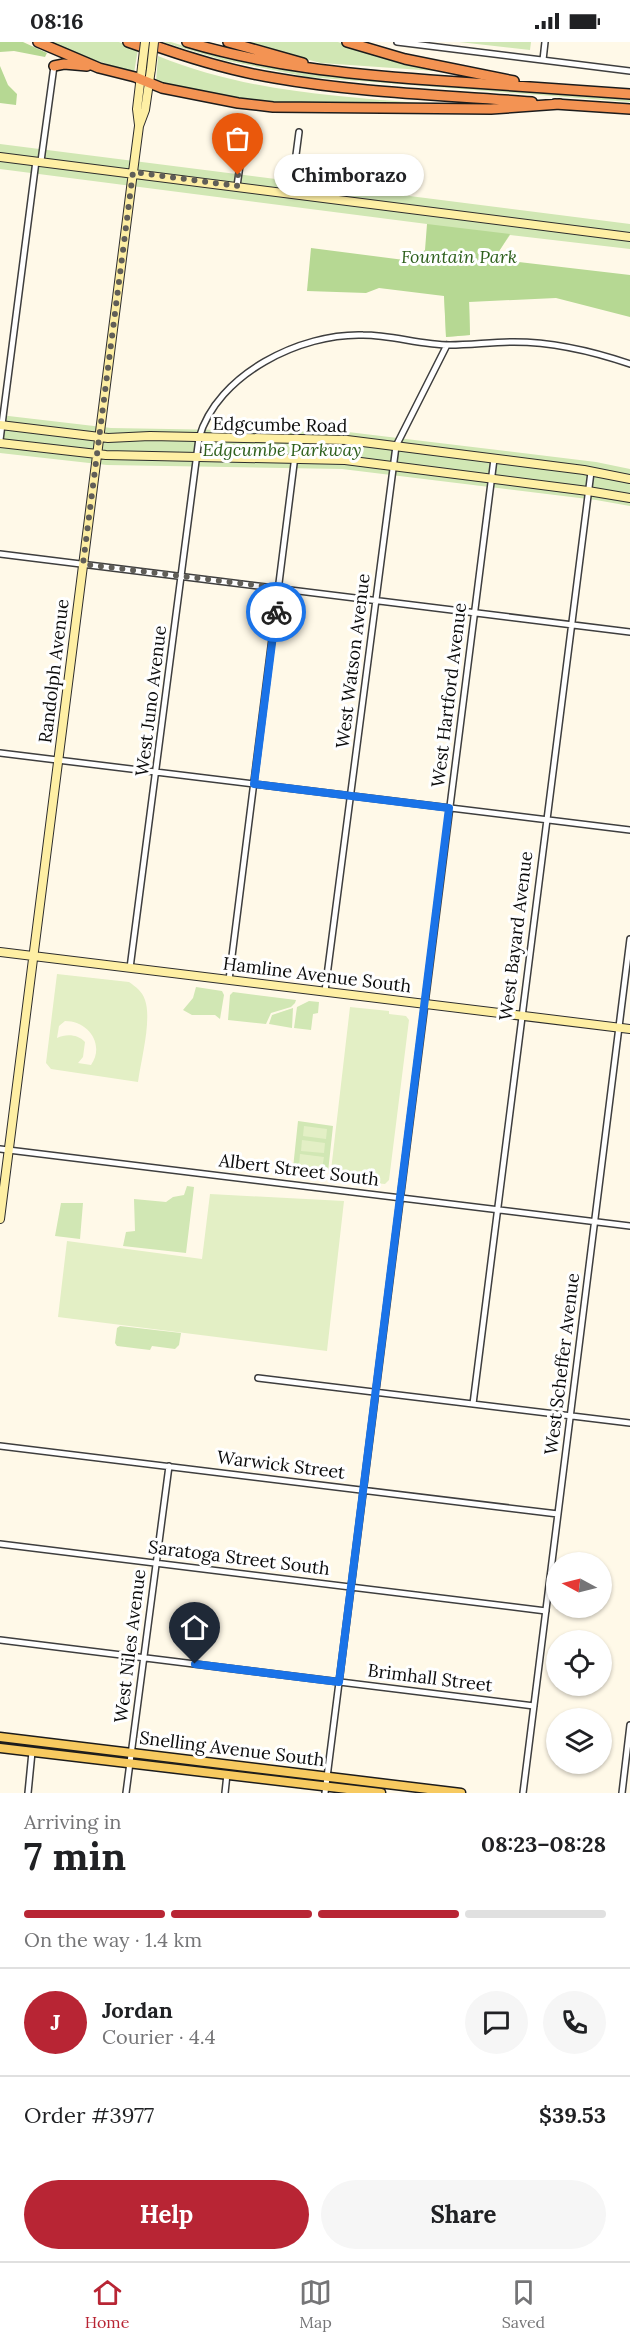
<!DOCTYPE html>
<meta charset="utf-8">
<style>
:root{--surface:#fff;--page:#f6f6f6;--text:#202124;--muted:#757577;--line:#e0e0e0;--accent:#b82534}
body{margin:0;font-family:Lora,serif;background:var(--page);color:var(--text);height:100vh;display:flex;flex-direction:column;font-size:22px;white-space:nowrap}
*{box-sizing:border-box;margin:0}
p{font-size:20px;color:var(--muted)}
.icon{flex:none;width:33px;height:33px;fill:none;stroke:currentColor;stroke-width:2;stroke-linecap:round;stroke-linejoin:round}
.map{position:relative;height:1751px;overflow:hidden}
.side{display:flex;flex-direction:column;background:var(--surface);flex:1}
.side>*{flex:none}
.needle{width:39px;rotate:277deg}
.buttons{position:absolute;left:546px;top:1510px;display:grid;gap:12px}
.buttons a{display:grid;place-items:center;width:66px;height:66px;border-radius:50%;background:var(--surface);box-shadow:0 2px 4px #0004;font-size:30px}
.pin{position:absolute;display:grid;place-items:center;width:51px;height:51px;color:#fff;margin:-62px -26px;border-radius:50% 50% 50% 0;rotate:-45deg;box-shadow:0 0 6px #0007}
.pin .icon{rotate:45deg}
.courier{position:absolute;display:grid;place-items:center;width:60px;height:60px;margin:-30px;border:4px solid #1a73e8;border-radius:50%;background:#fff;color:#222;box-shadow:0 2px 8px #0007}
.bubble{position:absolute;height:42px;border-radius:21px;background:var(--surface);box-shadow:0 2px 4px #0004;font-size:20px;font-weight:800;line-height:42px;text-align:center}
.head em{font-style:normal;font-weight:800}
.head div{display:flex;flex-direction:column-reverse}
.head{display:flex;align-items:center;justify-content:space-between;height:102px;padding:0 24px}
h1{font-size:39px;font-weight:800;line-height:45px}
.bar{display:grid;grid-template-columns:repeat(4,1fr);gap:9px 6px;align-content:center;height:72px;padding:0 24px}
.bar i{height:8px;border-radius:4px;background:var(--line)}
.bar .selected{background:var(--accent)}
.bar p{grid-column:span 4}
.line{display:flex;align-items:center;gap:15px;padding:0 24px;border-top:2px solid var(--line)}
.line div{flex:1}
.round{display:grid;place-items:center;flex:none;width:63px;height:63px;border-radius:32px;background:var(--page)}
.primary-button{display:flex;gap:12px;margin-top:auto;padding:12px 24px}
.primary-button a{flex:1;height:69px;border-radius:36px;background:var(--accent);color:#fff;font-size:24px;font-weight:800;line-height:69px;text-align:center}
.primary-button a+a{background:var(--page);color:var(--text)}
.status{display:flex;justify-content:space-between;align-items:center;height:42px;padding:0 30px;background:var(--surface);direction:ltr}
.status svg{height:16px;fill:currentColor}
.tab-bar{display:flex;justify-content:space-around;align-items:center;height:84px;border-top:2px solid var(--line);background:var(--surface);font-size:16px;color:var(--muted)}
.tab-bar a{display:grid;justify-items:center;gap:3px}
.tab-bar .selected{color:var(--accent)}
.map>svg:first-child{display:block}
</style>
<div class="status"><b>08:16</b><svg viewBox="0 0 49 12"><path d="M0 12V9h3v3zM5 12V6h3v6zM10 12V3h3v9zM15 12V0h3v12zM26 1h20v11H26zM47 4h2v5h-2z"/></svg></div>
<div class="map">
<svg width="630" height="1751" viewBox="0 0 630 1751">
<rect width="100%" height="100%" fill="#fff9e8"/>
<path fill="#d1e7b4" d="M48,0H119L138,7L134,31L68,9Z
M162,0H171L223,16L308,32L630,58V60L308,35L223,18Z
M239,0H338L394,19L436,27V29L321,21Z
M459,0H531L530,8Z
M158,14C241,48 330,54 419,61V63L291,64L239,59L156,40Z
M0,102L630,182V207L510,193L469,253L470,293L446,295L444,249L427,182L0,127Z
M0,373L111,386L348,390L596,420L630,427V464L596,458L342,427L107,423L0,411Z
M196,945L222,949L224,953L220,977L215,973H192L183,968L193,956Z
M233,950L296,958L295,961L291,965L271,971L266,982L228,978L230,953Z
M309,959L319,960L318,971L313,972L311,988L294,986L297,965Z
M293,966L292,986L269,982L272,973Z
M298,1079L333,1084L328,1130L293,1126Z
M187,1144L194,1145L186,1211L123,1204L126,1190L135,1189L134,1157L166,1160L173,1155L184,1153Z
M61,1161H83L80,1197L55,1194Z
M120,1284L181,1291L179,1303L175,1307L152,1304L150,1308L117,1304L115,1301L117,1286Z"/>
<path fill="#b6d893" d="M0,0H23L47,11L45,15L14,9L0,10Z
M0,24L8,43L17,52L16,63L0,61Z
M427,182L510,192L494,217L630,233V275L556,256L469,260L470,293L446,295L444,254L379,246L366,251L307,249L311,206L412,219L425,208Z"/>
<path fill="#e3efc5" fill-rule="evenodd" d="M57,932L129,940C136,945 142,949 145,958C152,978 141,1018 138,1040L51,1027L46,1021ZM65,979C89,979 105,1003 91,1023L78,1021L83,1015L85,1000C77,992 66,992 57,996L59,984Z
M350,965L389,969V972L406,974L409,978L389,1138L385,1142L330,1137Z
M304,1084L327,1087L326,1097L303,1094Z
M302,1098L325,1101L324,1111L301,1109Z
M300,1112L324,1115L322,1126L299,1123Z
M210,1152L344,1159L327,1309L58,1275L67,1199L202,1217Z"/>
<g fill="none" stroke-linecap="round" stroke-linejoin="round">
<defs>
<path id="street" d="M397,0L630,29
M543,18L545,0
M41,119L54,24
M237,144L246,82
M291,151L299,90
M0,398L36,119
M0,512L630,590
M0,711L630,788
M130,926L199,396C217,332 301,291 363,293C392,293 421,303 450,303C471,303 492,300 514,300C554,300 592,309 630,322
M229,938L297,398
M325,949L396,404L447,303
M0,1107L630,1184
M258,1336L630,1381
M473,1362L591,430
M0,1404L558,1472
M0,1502L546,1569
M0,1598L534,1664
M28,1751L32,1710
M126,1751L169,1424
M225,1751L227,1732
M325,1751L494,417
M523,1751L630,897
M622,1751L630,1683"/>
<path id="secondary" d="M139,83L137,67L142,25
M0,115L630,195
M0,383L108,396L150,394L347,398L584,428L630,437
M0,401L106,413L345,418L588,449L630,456
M0,910L630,987
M0,1177L133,130L139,84L145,68L151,27"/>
<path id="primary" d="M0,1695L461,1751
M0,1706L381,1751"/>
<path id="highway" d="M38,0L99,26L135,35L162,46L238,61L273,65L491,67L560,62
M128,0L151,8
M187,0C267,24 348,32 430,38C497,43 563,47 630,52
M228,0L303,21
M347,0L405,17L514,39
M147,1C189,16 231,29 275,36C360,51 447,53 532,60
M54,24L64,22L87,24
M555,62L630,67"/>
</defs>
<use href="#street" stroke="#3e3e3e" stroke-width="8"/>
<use href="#secondary" stroke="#2d2d2d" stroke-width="10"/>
<use href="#primary" stroke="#1c1c1c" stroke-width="11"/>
<use href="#highway" stroke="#1c1c1c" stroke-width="12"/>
<use href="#street" stroke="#fff" stroke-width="5"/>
<use href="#secondary" stroke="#feefa4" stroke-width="8"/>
<use href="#primary" stroke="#f7ca60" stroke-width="8"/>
<use href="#highway" stroke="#f39353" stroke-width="9"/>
<defs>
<path id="secondary-bridge" d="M142,25L145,0
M151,27L154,0"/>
</defs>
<use href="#secondary-bridge" stroke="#2d2d2d" stroke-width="10" stroke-linecap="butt"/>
<use href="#secondary-bridge" stroke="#feefa4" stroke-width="8"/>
</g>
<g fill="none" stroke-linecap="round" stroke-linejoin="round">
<path stroke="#605e58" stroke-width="6" stroke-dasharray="0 10.8" d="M238,133L237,144L133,130L83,522L279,546L276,570"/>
<path stroke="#1a73e8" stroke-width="8" d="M195,1622L339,1640L449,766L254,742L276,570"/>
</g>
<g text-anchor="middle" stroke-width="6" stroke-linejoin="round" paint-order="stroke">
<g font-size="18" font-style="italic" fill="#2e601d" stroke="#fff">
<text x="459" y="221">Fountain Park</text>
<text x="282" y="414">Edgcumbe Parkway</text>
</g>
<g font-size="18" fill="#0b0b0b" stroke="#fff">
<text transform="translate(280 383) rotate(1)" y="6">Edgcumbe Road</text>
<text transform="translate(353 619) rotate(-83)" y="6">West Watson Avenue</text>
<text transform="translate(54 629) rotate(-83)" y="6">Randolph Avenue</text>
<text transform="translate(449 653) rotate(-83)" y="6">West Hartford Avenue</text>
<text transform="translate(151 659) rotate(-83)" y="6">West Juno Avenue</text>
<text transform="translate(516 894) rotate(-83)" y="6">West Bayard Avenue</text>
<text transform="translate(317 933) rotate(7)" y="6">Hamline Avenue South</text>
<text transform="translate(299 1128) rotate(7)" y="6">Albert Street South</text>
<text transform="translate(562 1322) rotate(-83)" y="6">West Scheffer Avenue</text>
<text transform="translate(281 1423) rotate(7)" y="6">Warwick Street</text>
<text transform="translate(239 1516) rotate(7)" y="6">Saratoga Street South</text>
<text transform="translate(130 1604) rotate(-83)" y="6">West Niles Avenue</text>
<text transform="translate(430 1636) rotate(7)" y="6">Brimhall Street</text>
<text transform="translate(232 1707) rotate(7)" y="6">Snelling Avenue South</text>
</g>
</g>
</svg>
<div class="buttons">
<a><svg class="needle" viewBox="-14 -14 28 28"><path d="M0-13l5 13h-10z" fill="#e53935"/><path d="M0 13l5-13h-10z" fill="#757577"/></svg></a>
<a><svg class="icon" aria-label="locate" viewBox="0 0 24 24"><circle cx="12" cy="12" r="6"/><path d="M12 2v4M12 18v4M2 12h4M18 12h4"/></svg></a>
<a><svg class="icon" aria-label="layers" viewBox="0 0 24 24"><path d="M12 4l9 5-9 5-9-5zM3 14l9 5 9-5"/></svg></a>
</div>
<div class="pin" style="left:238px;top:133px;background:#ea580c"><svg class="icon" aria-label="bag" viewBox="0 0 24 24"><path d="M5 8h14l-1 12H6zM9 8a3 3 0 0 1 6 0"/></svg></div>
<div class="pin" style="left:195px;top:1622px;background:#1f2937"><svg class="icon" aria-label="home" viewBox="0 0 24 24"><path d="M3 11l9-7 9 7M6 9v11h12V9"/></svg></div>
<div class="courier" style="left:276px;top:570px"><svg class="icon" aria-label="bike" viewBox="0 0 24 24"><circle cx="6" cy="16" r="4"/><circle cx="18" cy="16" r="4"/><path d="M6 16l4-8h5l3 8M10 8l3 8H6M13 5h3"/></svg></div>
<div class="bubble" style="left:274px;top:112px;width:150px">Chimborazo</div>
</div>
<section class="side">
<div class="head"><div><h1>7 min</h1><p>Arriving in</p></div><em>08:23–08:28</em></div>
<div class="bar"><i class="selected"></i><i class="selected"></i><i class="selected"></i><i></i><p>On the way · 1.4 km</p></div>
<div class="line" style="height:108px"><b class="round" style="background:var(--accent);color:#fff">J</b><div><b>Jordan</b><p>Courier · 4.4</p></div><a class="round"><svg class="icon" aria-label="chat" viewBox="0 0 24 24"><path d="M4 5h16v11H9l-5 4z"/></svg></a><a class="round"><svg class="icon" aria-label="phone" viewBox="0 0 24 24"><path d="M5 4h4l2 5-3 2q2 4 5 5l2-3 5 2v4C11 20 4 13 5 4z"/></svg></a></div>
<div class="line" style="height:78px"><div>Order #3977</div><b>$39.53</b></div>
<div class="primary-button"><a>Help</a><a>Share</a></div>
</section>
<nav class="tab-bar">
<a class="selected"><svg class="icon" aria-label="home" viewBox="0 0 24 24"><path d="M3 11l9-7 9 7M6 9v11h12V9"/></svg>Home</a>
<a><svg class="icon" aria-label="map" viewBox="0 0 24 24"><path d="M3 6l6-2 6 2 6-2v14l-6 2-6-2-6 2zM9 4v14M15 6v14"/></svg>Map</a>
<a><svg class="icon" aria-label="saved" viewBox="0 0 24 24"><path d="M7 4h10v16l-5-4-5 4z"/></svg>Saved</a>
</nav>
